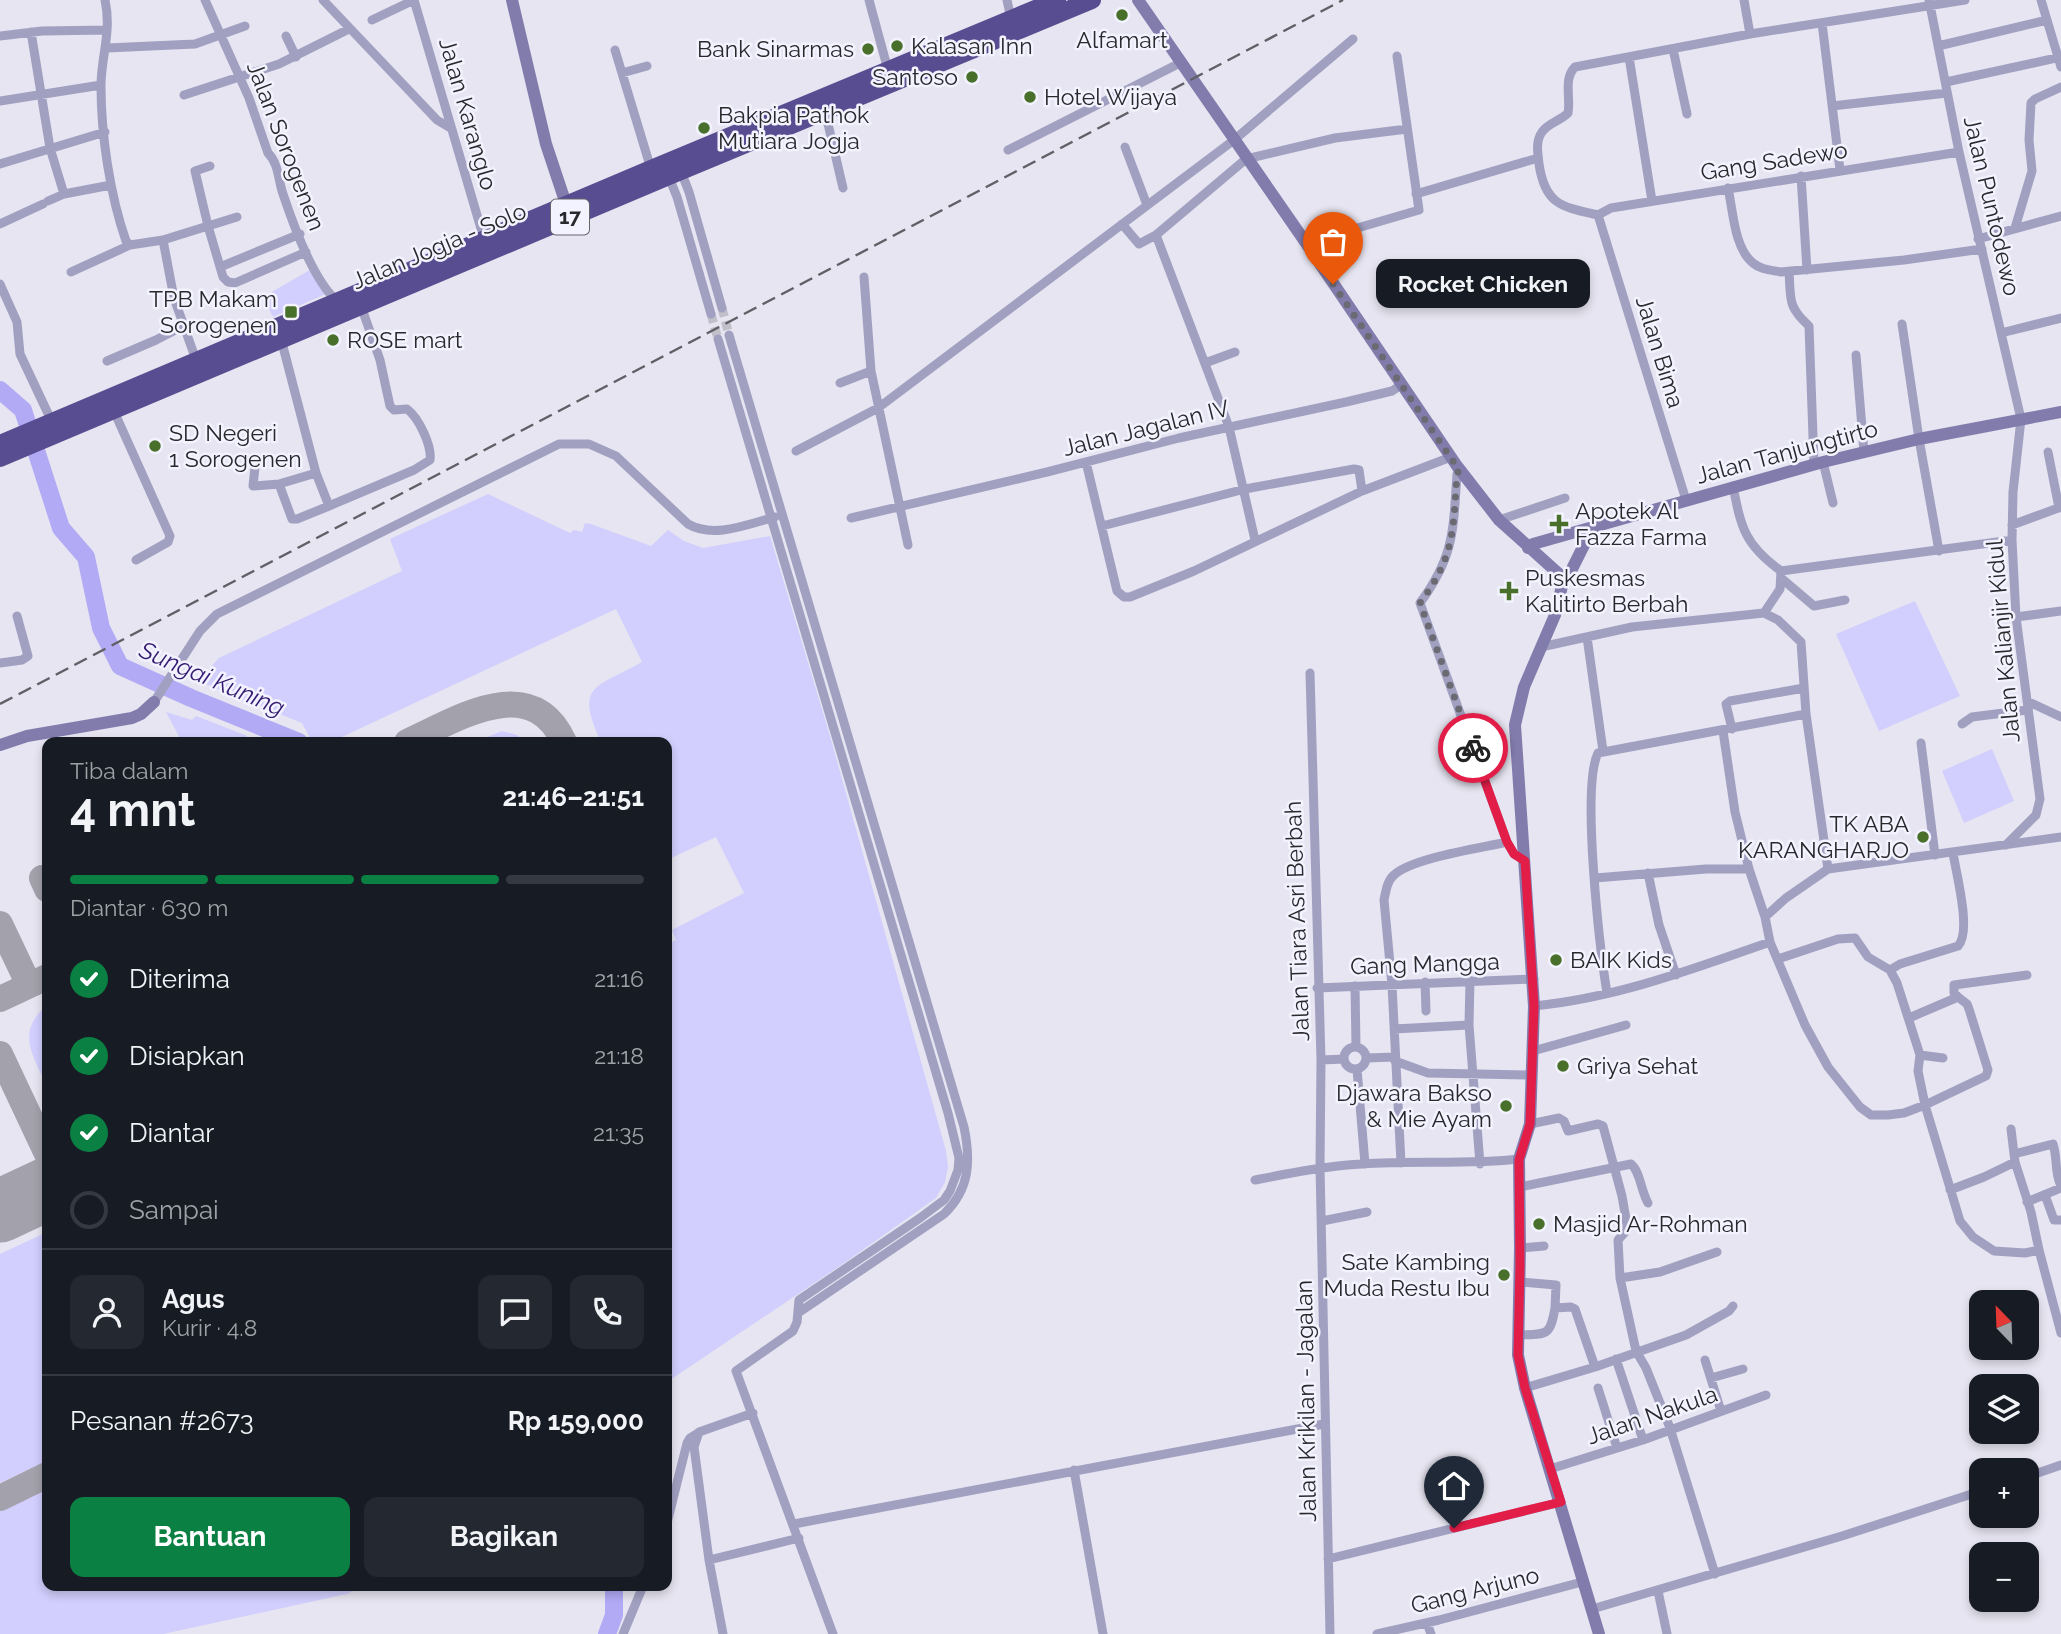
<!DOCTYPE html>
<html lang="id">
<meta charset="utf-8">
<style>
:root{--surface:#171b24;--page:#242831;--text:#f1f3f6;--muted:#9ea1a6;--line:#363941;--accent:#0b8043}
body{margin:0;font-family:Raleway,sans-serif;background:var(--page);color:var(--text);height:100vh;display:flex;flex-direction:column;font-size:26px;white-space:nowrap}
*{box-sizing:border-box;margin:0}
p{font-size:23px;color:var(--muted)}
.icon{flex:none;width:38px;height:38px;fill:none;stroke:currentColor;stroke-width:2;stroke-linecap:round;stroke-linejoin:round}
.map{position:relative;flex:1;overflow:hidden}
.panel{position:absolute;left:42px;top:737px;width:630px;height:854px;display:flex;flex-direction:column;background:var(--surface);border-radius:14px;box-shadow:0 4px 10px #0003}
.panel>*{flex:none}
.needle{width:46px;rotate:337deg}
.fabs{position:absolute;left:1969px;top:1290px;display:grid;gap:14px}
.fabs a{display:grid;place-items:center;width:70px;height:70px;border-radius:14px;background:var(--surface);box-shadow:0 4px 10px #0003;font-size:35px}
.pin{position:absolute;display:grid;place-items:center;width:60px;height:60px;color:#fff;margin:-72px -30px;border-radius:50% 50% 50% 0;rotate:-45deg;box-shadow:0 0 7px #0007}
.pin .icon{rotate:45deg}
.courier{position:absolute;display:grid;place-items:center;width:70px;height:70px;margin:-35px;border:5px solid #e11d48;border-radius:50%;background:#fff;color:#222;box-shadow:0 2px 9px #0007}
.bubble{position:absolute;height:49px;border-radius:14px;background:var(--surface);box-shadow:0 4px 10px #0003;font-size:23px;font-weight:700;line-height:49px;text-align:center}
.overview em{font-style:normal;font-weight:700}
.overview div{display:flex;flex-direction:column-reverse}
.overview{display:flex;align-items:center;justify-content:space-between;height:119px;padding:0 28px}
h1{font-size:46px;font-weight:700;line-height:52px}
.bar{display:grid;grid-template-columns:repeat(4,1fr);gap:10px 7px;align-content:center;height:84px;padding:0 28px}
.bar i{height:9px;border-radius:5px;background:var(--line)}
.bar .active{background:var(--accent)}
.bar p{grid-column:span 4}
.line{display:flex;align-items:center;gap:18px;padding:0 28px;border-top:2px solid var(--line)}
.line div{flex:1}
.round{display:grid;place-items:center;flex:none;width:74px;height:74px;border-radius:14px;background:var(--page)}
ol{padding:0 28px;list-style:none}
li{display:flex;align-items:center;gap:21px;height:77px}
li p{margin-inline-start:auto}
li .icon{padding:7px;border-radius:50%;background:var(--accent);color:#fff;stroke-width:4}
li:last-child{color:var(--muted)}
li i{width:38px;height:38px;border:4px solid var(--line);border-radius:50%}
.primary-button{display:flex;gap:14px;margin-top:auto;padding:14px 28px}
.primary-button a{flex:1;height:80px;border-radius:14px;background:var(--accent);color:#fff;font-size:28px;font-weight:700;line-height:80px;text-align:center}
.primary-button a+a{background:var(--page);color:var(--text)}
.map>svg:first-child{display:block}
</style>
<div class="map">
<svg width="2061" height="1634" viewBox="0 0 2061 1634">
<rect width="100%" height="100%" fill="#e6e5f1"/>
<path fill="#d2cefd" d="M315,267L328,293L273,317L263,297Z
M488,494L570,533L574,530L582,532L585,523L591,524L651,546L668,530L684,541L703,548L770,536L830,736L946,1151L948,1167L945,1182L936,1198L847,1261L667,1382V944L676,940L672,930L744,893L716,837L667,860V742H601C574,684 596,688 642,662L616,609L331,742H308L309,736L302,723L198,681L219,658L402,571L390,539Z
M1915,601L1960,696L1879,731L1836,634Z
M166,712L192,720L196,716L245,735L254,742H182Z
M502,731L517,735L525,742H475Z
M1992,749L2014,801L1964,823L1942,771Z
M47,1005V1087C33,1055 15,1033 47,1005Z
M47,1232V1461L0,1483V1254Z
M47,1486V1586H364L347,1594L163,1634H0V1508Z"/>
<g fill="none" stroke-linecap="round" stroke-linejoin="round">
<path stroke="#b3aaf6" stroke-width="18" d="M0,390L23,410L61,528L86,557L101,628L120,666L191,698L299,742
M607,1634L614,1615V1586"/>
<path stroke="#a3a2ac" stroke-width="26" d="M407,742C456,720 531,670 564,742
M42,878L47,889
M0,924L29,985
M0,999L47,977
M0,1054L47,1154
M38,1193L47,1181
M0,1498L47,1475"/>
<path stroke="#a3a2ac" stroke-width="63" d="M0,1211L47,1189"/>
<path stroke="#c0bfca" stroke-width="9" stroke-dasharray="9 4.5" stroke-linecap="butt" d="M722,308L729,335
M711,314L718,339"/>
<path stroke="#a2a0c1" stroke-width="9" d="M105,0C112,32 101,56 101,86C101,135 110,195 126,241L130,245L163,240L174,298L196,360
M205,0L249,98L268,153C279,164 278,180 283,194C293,224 314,281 337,301
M323,0L437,120L452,129
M414,0L484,239
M869,0L888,70
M1007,0L1011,19
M1744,0L1750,34
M1929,0L1959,152L2021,419L2013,492L2012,540L2016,617L2040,799L2036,815L2006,845
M2041,0L2061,67
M372,20L414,0
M1822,23L1840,170
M31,32L50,148L64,194
M0,36L42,31L107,30
M286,36L296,57
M1938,46L2047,20
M107,48L195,44L245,26
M1673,49L1687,114
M615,50L651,169
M1629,57L1652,201
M622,73L647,66
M1946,82L2061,57
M184,95L279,64L349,29
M0,101L101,85
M1832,106L1947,93
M825,111L843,188
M1125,147L1147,205
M1008,150L1180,63
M0,164L105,132
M680,169L689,192L722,308
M668,175L677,197L711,314
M1801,176L1807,270
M1728,188C1733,210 1734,248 1753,263C1761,270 1771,270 1781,272L1904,260L1982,249
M1416,194L1538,158
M48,201L64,194L111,185
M1598,215C1562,207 1545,205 1539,164C1538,154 1535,142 1542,132C1548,123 1560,121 1568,113C1571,98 1563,79 1575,67L1750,34L1965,0
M1598,215L1611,208L1959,152
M1598,215L1686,500
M237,217L208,226L223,277L228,282L235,283L306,252
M0,224L43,204
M1122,224L1139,244L1156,235L1246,159L1335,138L1407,129
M2015,228L2032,171L2029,140L2031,103L2035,99L2061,87
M1156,235L1229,427L1255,540
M1978,239L2061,216
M163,240L208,226L195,171L210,166
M1306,243L1419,210L1397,56
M220,267L300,234
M1789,271C1791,299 1787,306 1809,326L1814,464
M71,272L130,245
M864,277L871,371L908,545
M0,284L17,322L20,354L52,422
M1902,324L1919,439L1939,551
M2001,333L2061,318
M729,335L964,1127C971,1161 970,1189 944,1214L798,1313
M281,339L316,473L329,506L414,470L430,460C432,446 419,418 407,409L394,410L390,406L380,360L361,306
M718,339L948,1113L959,1158L958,1170L950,1191L944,1200L920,1218L799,1300L797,1322L793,1331L736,1371L833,1634
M1856,355L1864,452
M107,361L156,340L183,326
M1205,363L1235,352
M840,383L871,371
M113,409L170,536L168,542L136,560
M796,451L878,408L1234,140L1353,39
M2048,452L2059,508
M1086,462L1117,591L1124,597H1130L1194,571L1362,491L1451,457
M1823,462L1833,503
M255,467L253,486L279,484L292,519H297L329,506
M1459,470L1457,474C1453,530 1455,555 1420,603L1507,842L1514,854L1525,861
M279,484L316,473
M1733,486C1741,528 1745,545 1781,571L1780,589L1764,613L1778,620L1801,642L1806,714L1828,869
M851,518L1047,472L1179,438L1346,402L1392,391L1401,385
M1499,520L1565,498
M2012,525L2061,507
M1102,526L1245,489L1354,469L1359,470L1362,491
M1781,571L2012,540
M1781,578L1814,606L1845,600
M2016,617L2061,611
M1587,637L1603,751
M1541,647L1632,627L1764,613
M0,663L22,660L28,656L17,616
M1310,673L1321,1060L1320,1167L1330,1634
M2027,701L2061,717
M154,702L200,631L217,614L559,444H589L616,456L688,524C714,539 748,524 775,517
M1962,724L1972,717L2027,710
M1732,729L1726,704L1730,701L1804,688
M1723,731L1735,812L1749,869L1765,917L1770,942L1805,1025L1828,1067L1860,1107L1871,1115H1888L1904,1113L1925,1105L1960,1221L1973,1237L1994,1251L2025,1253L2039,1250L2061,1333
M1921,743L1935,855
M1648,873L1659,925L1676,975
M1595,878L1706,869H1749
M1765,917L1786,898L1828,869L2061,837
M1778,959L1838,939L1855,938L1868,957L1890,970L1897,983L1920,1055L1918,1071L1925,1105L1986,1076L1988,1070L1969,1009L1967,1004L1958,997L1909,1018
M1890,970L1900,964L1958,946C1972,932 1956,873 1953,853
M1470,980L1469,1025L1480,1164
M1425,982L1426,1011
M1355,986L1356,1047
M1317,988L1534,979
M1607,993C1600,950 1581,787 1598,753L1806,714
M1958,997L1954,993V985L2027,975
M1534,1006C1616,998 1693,969 1770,942
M1394,1029L1469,1025
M1344 1058a11 11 0 1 1 22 0a11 11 0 1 1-22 0Z
M1533,1051L1626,1025
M1920,1055L1943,1058
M1367,1058L1395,1057
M1321,1060L1344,1059
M1395,1061L1428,1073L1531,1075
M1357,1069L1365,1164
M1530,1124L1559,1118L1564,1121L1568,1131L1598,1124L1603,1126L1622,1196L1627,1225V1230L1618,1240L1620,1278L1636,1351L1646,1368L1670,1428L1715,1574
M2014,1154L2053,1144C2058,1159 2054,1172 2061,1186
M2015,1162L2031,1212L2039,1250
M1401,1163L1392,985L1384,900C1386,891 1387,881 1394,875C1412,858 1481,848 1507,842
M1255,1180C1291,1173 1326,1166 1362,1164C1414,1160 1467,1165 1519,1159
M1520,1187L1631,1164C1640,1171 1641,1191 1648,1203
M1950,1190L1984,1177L2015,1162L2011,1129
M2045,1195L2054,1220H2061
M2027,1202L2061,1188
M1322,1221L1367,1212
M1520,1248L1544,1246
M1620,1278L1660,1272L1717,1252
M1520,1282L1556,1285L1555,1308L1571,1307L1575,1309L1595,1367
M1518,1335C1547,1334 1550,1337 1555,1308
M1616,1359L1643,1440
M1705,1360L1721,1411
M1711,1378L1743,1369
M1525,1388L1595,1367L1686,1335L1729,1311L1733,1306
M1598,1388L1617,1448
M1550,1469L1643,1440L1766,1395
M1074,1470L1103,1634
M2026,1477L2061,1465
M667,1523L687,1443L690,1438L698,1433
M794,1524L1324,1424
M1328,1559L1561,1502
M709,1560L799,1538
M1658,1591L1667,1634
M1592,1609L1842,1536L1981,1491
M1427,1623L1431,1634
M623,1634L643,1586
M723,1634L709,1560L694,1447L699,1432L753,1413
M1377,1634L1439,1620L1582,1582"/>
<path stroke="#827cad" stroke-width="12" d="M512,0L546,144L566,204
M1138,0L1306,243L1457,466L1499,520L1559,574L1562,586L1555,615L1524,687L1515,725L1534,1006L1530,1124L1519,1159L1520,1248L1518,1355L1525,1388L1599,1634
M1528,548L1533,544L1823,462L1919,439L2061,412
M1561,580L1569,575L1593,527
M0,745L27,736L132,718L141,714L154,702"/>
<path stroke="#584d90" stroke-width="18" d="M0,444L651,169L1057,0
M0,458L669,176L1092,0"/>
<path stroke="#605f66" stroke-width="2.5" stroke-dasharray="14 7" stroke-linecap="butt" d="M0,704L1343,0"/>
</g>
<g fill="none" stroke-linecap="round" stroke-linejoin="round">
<path stroke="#6b6a72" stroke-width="7" stroke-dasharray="0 12.6" d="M1333,284L1459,470L1457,474C1453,530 1455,556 1420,603L1473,748"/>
<path stroke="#e11d48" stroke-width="9" d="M1454,1528L1561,1502L1525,1388L1518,1355L1520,1265L1519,1160L1530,1124L1534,1006L1525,861L1514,854L1507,842L1473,748"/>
</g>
<g fill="#49702b" stroke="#f3f3ff" stroke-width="2.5">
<circle cx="1122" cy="15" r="7"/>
<circle cx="897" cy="46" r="7"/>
<circle cx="868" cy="49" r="7"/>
<circle cx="972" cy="77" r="7"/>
<circle cx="1030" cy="97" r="7"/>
<circle cx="704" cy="128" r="7"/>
<rect x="284" y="305" width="14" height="14" rx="3.5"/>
<circle cx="333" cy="340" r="7"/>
<circle cx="155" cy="446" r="7"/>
<path d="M1555.5 513.5h7v7h7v7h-7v7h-7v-7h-7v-7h7z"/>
<path d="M1505.5 580.5h7v7h7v7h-7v7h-7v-7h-7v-7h7z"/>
<circle cx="1923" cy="837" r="7"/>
<circle cx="1556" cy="960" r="7"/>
<circle cx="1563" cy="1066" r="7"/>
<circle cx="1506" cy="1106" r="7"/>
<circle cx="1539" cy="1224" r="7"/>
<circle cx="1504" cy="1275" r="7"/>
</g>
<g text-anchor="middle" stroke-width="5" stroke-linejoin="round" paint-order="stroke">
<rect fill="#f3f3ff" stroke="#66656c" stroke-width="2" x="551" y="199.5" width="38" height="35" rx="5"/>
<g font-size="21" font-weight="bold" fill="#29282d">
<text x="570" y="224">17</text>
</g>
<g font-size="23" fill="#29282d" stroke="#f3f3ff" text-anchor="start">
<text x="1122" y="48" text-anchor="middle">Alfamart</text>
<text x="911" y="54">Kalasan Inn</text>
<text x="854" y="57" text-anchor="end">Bank Sinarmas</text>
<text x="958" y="85" text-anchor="end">Santoso</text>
<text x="1044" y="105">Hotel Wijaya</text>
<text x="718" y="123">Bakpia Pathok<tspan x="718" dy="26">Mutiara Jogja</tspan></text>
<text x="277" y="307" text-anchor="end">TPB Makam<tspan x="277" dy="26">Sorogenen</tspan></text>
<text x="347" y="348">ROSE mart</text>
<text x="169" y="441">SD Negeri<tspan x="169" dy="26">1 Sorogenen</tspan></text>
<text x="1575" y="519">Apotek Al<tspan x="1575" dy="26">Fazza Farma</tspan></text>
<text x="1525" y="586">Puskesmas<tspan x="1525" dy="26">Kalitirto Berbah</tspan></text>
<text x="1909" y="832" text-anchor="end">TK ABA<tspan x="1909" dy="26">KARANGHARJO</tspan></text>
<text x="1570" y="968">BAIK Kids</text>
<text x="1577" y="1074">Griya Sehat</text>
<text x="1492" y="1101" text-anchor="end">Djawara Bakso<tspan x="1492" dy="26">&amp; Mie Ayam</tspan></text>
<text x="1553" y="1232">Masjid Ar-Rohman</text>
<text x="1490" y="1270" text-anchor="end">Sate Kambing<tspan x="1490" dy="26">Muda Restu Ibu</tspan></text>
</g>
<g font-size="23" fill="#29282d" stroke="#f3f3ff">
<text transform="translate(468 114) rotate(74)" y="8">Jalan Karanglo</text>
<text transform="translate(286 146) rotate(69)" y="8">Jalan Sorogenen</text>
<text transform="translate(1774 161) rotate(-9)" y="8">Gang Sadewo</text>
<text transform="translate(1992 206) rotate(77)" y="8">Jalan Puntodewo</text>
<text transform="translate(439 246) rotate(-23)" y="8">Jalan Jogja - Solo</text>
<text transform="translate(1660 352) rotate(73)" y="8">Jalan Bima</text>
<text transform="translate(1146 428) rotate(-14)" y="8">Jalan Jagalan IV</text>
<text transform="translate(1787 452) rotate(-15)" y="8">Jalan Tanjungtirto</text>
<text transform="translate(2003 641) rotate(-95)" y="8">Jalan Kalianjir Kidul</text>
<text transform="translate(1297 921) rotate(-92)" y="8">Jalan Tiara Asri Berbah</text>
<text transform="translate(1425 964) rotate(-2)" y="8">Gang Mangga</text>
<text transform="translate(1306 1401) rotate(-91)" y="8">Jalan Krikilan - Jagalan</text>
<text transform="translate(1652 1415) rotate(-19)" y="8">Jalan Nakula</text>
<text transform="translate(1475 1590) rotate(-14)" y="8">Gang Arjuno</text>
</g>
<g font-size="24" font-style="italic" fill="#351c72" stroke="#f3f3ff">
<text transform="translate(212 679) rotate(23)" y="8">Sungai Kuning</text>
</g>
</g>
</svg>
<div class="fabs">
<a><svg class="needle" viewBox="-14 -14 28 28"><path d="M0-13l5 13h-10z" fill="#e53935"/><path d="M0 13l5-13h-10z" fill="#9ea1a6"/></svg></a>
<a><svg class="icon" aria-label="layers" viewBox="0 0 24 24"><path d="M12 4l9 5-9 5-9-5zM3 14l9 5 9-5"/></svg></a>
<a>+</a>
<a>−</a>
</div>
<div class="pin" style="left:1333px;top:284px;background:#ea580c"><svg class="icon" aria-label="bag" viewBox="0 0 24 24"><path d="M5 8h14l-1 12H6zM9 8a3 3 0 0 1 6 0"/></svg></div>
<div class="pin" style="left:1454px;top:1528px;background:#1f2937"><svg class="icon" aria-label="home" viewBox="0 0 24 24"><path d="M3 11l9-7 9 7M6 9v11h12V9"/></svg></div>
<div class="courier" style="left:1473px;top:748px"><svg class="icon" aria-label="bike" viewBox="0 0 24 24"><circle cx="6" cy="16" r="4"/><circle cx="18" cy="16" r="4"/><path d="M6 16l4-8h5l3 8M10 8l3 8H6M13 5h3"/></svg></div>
<div class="bubble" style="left:1376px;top:259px;width:214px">Rocket Chicken</div>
<section class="panel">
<div class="overview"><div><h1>4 mnt</h1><p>Tiba dalam</p></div><em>21:46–21:51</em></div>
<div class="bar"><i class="active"></i><i class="active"></i><i class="active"></i><i></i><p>Diantar · 630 m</p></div>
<ol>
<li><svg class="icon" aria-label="check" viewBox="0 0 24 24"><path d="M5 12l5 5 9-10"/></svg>Diterima<p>21:16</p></li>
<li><svg class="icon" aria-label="check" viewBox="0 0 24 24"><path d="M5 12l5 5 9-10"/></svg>Disiapkan<p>21:18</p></li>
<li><svg class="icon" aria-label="check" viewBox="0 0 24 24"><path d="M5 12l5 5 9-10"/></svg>Diantar<p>21:35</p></li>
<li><i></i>Sampai</li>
</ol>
<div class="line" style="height:126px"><a class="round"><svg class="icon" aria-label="person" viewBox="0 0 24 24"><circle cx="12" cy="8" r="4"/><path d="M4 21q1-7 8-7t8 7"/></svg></a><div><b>Agus</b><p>Kurir · 4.8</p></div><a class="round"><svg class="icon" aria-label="chat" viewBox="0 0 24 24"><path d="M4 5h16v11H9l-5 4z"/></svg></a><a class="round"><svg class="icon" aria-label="phone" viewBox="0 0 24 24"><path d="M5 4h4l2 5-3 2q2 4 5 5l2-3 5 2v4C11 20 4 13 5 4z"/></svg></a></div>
<div class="line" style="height:91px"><div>Pesanan #2673</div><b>Rp 159,000</b></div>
<div class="primary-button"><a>Bantuan</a><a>Bagikan</a></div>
</section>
</div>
